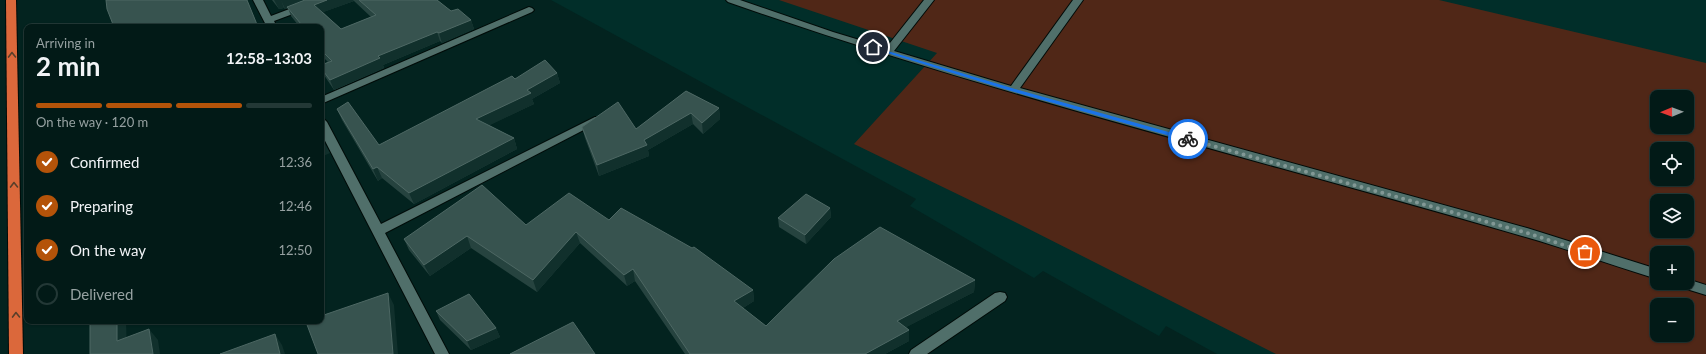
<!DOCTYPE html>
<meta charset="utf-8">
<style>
:root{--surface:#021a17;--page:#102724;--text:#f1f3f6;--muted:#96a1a1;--line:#233836;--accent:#b45309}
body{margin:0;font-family:Lato,sans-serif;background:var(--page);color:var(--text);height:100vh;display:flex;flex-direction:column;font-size:15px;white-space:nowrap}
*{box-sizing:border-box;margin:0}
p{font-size:13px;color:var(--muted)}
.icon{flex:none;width:22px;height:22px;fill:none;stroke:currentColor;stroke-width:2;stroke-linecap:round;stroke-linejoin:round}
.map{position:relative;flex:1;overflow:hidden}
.panel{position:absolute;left:24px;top:24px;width:300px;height:300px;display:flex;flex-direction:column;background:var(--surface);border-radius:8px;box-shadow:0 1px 3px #0004,0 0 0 1px var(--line)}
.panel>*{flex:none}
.needle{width:26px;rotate:269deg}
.fabs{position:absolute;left:1650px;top:90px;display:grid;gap:8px}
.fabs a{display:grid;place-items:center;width:44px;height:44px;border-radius:8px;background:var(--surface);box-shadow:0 1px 3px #0004,0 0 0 1px var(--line);font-size:20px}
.pin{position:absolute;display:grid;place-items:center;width:34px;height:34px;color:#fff;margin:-17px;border:2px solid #fff;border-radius:50%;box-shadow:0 1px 4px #0007}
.courier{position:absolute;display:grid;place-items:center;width:40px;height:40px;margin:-20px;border:3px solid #1a73e8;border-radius:50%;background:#fff;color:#222;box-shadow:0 1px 5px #0007}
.headline em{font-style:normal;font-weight:700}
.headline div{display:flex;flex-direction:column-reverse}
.headline{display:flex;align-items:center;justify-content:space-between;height:68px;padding:0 12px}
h1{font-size:26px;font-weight:700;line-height:30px}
.bar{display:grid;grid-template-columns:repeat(4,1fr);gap:6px 4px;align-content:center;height:48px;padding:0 12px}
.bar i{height:5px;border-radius:3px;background:var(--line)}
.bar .current{background:var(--accent)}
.bar p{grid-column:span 4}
ol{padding:0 12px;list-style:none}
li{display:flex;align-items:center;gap:12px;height:44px}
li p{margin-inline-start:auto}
li .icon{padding:4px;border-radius:50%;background:var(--accent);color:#fff;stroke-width:4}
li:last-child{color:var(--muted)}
li i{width:22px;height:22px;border:2px solid var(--line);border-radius:50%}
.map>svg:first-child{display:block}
</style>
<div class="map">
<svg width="1706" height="354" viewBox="0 0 1706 354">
<rect width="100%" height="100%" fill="#03231f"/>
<path fill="#012e29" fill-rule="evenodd" d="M551,0H1706V354H1217L1166,326L1159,336L1043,271L1034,278L910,206L916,199ZM1657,97H1687V127H1657ZM1657,149H1687V179H1657ZM1657,201H1687V231H1657ZM1657,253H1687V283H1657ZM1657,305H1687V335H1657Z"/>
<path fill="#502717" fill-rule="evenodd" d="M779,0H1439L1706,63V354H1276L1013,221L854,144L937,53ZM1657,97H1687V127H1657ZM1657,149H1687V179H1657ZM1657,201H1687V231H1657ZM1657,253H1687V283H1657ZM1657,305H1687V335H1657Z"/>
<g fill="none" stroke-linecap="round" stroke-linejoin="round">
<defs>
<path id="street" d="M253,0H263L271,16L313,0H327L325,2L274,21L277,27H267Z
M726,0H740L833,32L886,48L924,0H934L894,51L1011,86L1073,0H1083L1020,88L1527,228L1657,269V279C1612,265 1567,249 1522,236C1257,159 989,93 728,2Z
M529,7L532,8L534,10L532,12L321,104V97Z
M595,117L599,118L601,120L599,122L385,233L449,354H435L321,133V118L325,120L327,122L381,224Z
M1687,279L1706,285V295L1680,287L1678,283H1687Z
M1000,292L1005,293L1007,297L1005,301L927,354H909L911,350L995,293Z"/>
<path id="highway" d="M6,0H16L23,354H9Z"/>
</defs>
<use href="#street" stroke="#000b08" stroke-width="2"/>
<use href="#highway" stroke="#000b08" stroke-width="2"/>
<use href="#street" fill="#506f6a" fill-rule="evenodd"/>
<use href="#highway" fill="#db683b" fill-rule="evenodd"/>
</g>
<path fill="#26433f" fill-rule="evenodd" d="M272,0H437L451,11L471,20L474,29L442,43L440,41L383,65L384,68L334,90L324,75L321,69V65L328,62L321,55V27H297V25H298L291,16L288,8L285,9L284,8L279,9ZM354,1L371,17L341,29L323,12Z
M557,73L560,83L532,99L534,104L489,125L514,138L517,149L414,204L382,178L378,181L342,120L337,109L379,145L515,79Z
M686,91L719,108L720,119L703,134L693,124L648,150L649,156L599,176L585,138L582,127L636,129Z
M830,208L831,217L806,244L779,227L778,218Z
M609,220L753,290L754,301L743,308L766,326L975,280L974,292L906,327L909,330V341L885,354H685L635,281L627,286L580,243L537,292L471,248L430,276L409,250L404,239L526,225Z
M436,311L496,328L500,337L471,350L440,320Z"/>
<path fill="#11302c" d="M274,0H281L284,8L279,9Z
M281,0H309L287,7L288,8L285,9Z
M327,0H353L354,1L318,14L314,5Z
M471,20L474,29L442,43L439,33Z
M437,32L440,41L383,65L384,68L334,90L330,80L378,56Z
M557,73L560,83L532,99L534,104L480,130L476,119Z
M719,108L720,119L703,134L702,123Z
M691,113L693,124L648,150L649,156L599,176L597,165L644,140Z
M514,138L517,149L414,204L409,193Z
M324,142L330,153L321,157V144Z
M377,167L382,178L378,181L373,169Z
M830,208L831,217L806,244L805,235Z
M576,232L580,243L537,292L533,280Z
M467,236L471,248L430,276L424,265Z
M633,269L635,281L627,286L624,275Z
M975,280L974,292L897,332V321Z
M753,290L754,301L735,313L734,301Z
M388,293L394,305L398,354H393Z
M117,321H126L127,352L117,341Z
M496,328L500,337L471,350L467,341Z
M149,329L158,340L160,354H153Z
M909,330V341L885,354H865Z
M275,334L282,345L285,354H280Z"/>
<path fill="#37534f" stroke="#4e6864" d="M106,0H247L258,27H114L107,9Z
M305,0H327L314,5L341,29L376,15L359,0H437L451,11L458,9L471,20L439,33L437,32L378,56L380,58L330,80L321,68V65L332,61L321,50V27H298L297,25L301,24L287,7Z
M545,60L557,73L527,90L531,93L476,119L514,138L409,193L377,167L373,169L337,109L348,102L379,145L512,76L515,79Z
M686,91L719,108L702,123L691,113L644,140L647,145L597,165L582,127L618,102L636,129Z
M321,136L324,142L321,144Z
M482,185L526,225L569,193L609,220L621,208L692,248L694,247L753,290L734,301L766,326L834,259L880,227L975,280L897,321L909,330L865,354H690L633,269L624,275L576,232L533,280L467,236L424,265L404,239Z
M806,194L830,208L805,235L778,218Z
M388,293L393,354H318L306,322L321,321V316Z
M469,294L496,328L467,341L436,311Z
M90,321H117V341L149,329L153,354H90Z
M573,322L595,354H510Z
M275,334L280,354H220Z"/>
<defs><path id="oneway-chevron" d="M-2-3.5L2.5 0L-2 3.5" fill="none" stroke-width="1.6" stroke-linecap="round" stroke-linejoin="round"/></defs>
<g stroke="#593f2a">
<use href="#oneway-chevron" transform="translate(12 55) rotate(-91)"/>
<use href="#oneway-chevron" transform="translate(14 185) rotate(-91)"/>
<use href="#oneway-chevron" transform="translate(16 315) rotate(-91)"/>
</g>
<path fill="#1a73e8" d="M871,46L1015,89L1190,138L1191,139L1188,141L1011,91L871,48Z"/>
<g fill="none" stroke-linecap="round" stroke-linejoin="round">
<path stroke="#829895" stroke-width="4" stroke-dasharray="0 7.2" d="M1188,139L1527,233L1585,252"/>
</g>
</svg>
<div class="fabs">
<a><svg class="needle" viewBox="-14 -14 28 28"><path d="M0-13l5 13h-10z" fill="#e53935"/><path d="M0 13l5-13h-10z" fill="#96a1a1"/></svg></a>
<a><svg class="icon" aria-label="locate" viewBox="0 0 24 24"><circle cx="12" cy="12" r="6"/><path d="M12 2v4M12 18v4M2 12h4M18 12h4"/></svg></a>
<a><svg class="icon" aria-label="layers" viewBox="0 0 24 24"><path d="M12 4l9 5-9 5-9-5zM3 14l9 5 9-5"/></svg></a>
<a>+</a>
<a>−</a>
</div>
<div class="pin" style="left:1585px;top:252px;background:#ea580c"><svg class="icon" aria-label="bag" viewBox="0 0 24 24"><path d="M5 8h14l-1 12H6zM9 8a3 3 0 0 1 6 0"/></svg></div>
<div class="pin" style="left:873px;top:47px;background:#1f2937"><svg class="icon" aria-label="home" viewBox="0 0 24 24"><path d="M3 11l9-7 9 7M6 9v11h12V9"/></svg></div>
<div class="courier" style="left:1188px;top:139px"><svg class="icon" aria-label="bike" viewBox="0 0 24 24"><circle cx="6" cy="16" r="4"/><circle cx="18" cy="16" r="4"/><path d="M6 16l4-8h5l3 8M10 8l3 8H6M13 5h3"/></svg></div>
<section class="panel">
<div class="headline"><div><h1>2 min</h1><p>Arriving in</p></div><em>12:58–13:03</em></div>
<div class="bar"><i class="current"></i><i class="current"></i><i class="current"></i><i></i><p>On the way · 120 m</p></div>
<ol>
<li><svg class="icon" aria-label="check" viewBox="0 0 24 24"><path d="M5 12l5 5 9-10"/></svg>Confirmed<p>12:36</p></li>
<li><svg class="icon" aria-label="check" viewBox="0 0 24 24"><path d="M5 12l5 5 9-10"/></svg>Preparing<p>12:46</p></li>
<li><svg class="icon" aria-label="check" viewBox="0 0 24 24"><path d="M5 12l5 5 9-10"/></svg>On the way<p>12:50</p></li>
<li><i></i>Delivered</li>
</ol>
</section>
</div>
